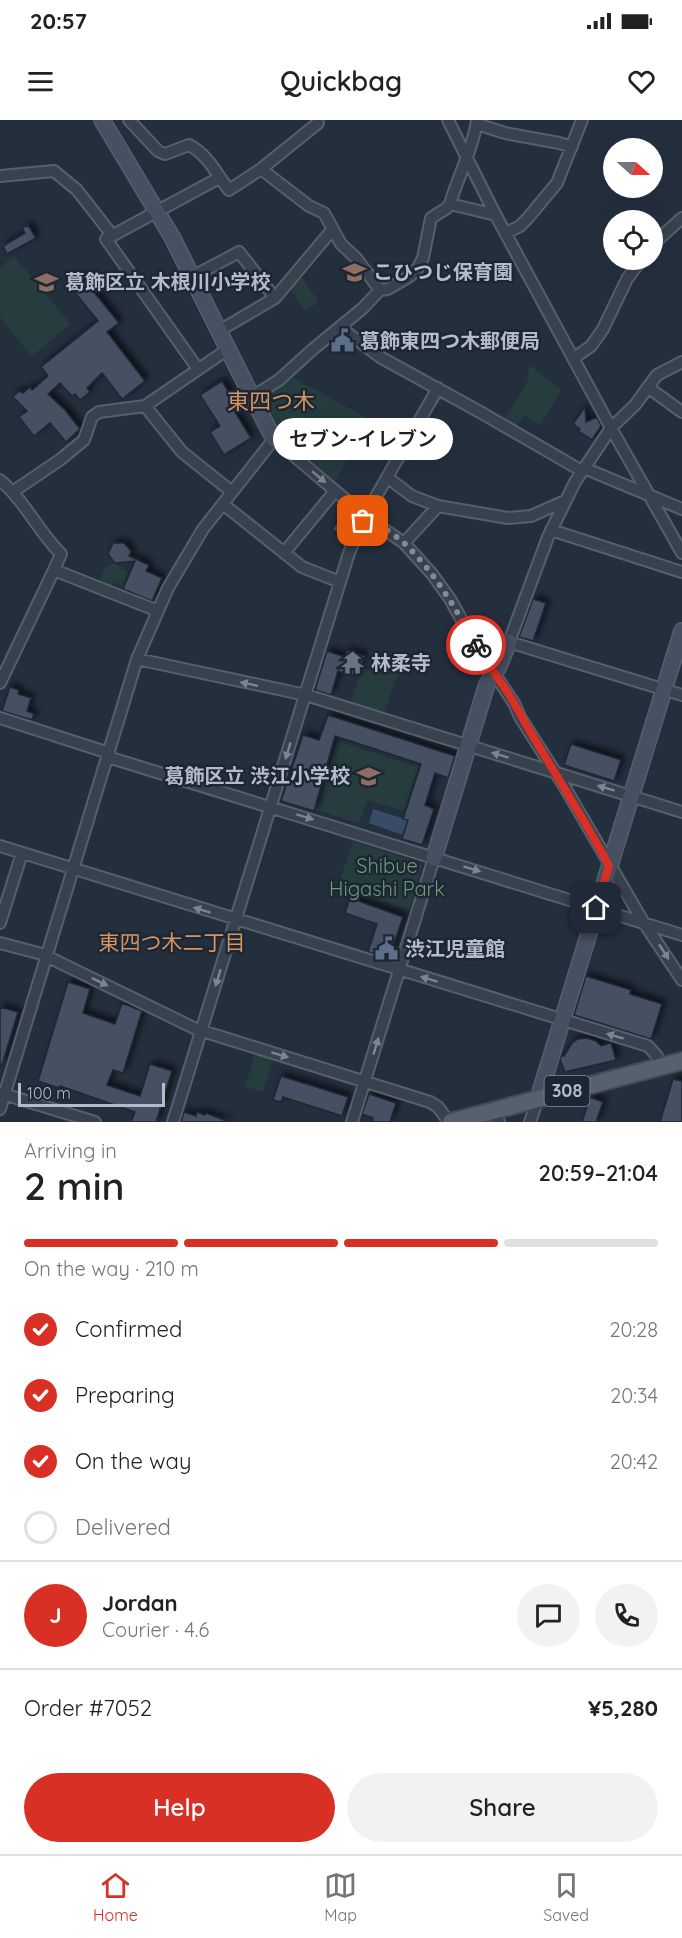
<!DOCTYPE html>
<meta charset="utf-8">
<style>
:root{--surface:#fff;--page:#f2f2f2;--text:#222;--muted:#767676;--line:#e0e0e0;--accent:#d93025}
body{margin:0;font-family:Quicksand,"Noto Sans JP",sans-serif;background:var(--page);color:var(--text);height:100vh;display:flex;flex-direction:column;font-size:22px;white-space:nowrap}
*{box-sizing:border-box;margin:0}
p{font-size:20px;color:var(--muted)}
.icon{flex:none;width:33px;height:33px;fill:none;stroke:currentColor;stroke-width:2;stroke-linecap:round;stroke-linejoin:round}
.map{position:relative;height:1002px;overflow:hidden}
.side{display:flex;flex-direction:column;background:var(--surface);flex:1}
.side>*{flex:none}
.needle{width:39px;rotate:111deg}
.controls{position:absolute;left:603px;top:18px;display:grid;gap:12px}
.controls a{display:grid;place-items:center;width:60px;height:60px;border-radius:50%;background:var(--surface);box-shadow:0 6px 24px #0002;font-size:30px}
.scale{position:absolute;left:18px;bottom:15px;width:147px;box-sizing:border-box;padding-left:6px;border:3px solid #b4bcc9;border-top:0;font-size:16px;line-height:21px;white-space:nowrap;color:#b4bcc9;-webkit-text-stroke:4px #1d2633;paint-order:stroke}
.pin{position:absolute;display:grid;place-items:center;width:51px;height:51px;color:#fff;margin:-26px;border-radius:12px;box-shadow:0 3px 9px #0006}
.courier{position:absolute;display:grid;place-items:center;width:60px;height:60px;margin:-30px;border:4px solid #d93025;border-radius:50%;background:#fff;color:#222;box-shadow:0 2px 8px #0007}
.bubble{position:absolute;height:42px;border-radius:21px;background:var(--surface);box-shadow:0 6px 24px #0002;font-size:20px;font-weight:600;line-height:42px;text-align:center}
.summary em{font-style:normal;font-weight:600}
.summary div{display:flex;flex-direction:column-reverse}
.summary{display:flex;align-items:center;justify-content:space-between;height:102px;padding:0 24px}
h1{font-size:39px;font-weight:600;line-height:45px}
.bar{display:grid;grid-template-columns:repeat(4,1fr);gap:9px 6px;align-content:center;height:72px;padding:0 24px}
.bar i{height:8px;border-radius:4px;background:var(--line)}
.bar .active{background:var(--accent)}
.bar p{grid-column:span 4}
.line{display:flex;align-items:center;gap:15px;padding:0 24px;border-top:2px solid var(--line)}
.line div{flex:1}
.round{display:grid;place-items:center;flex:none;width:63px;height:63px;border-radius:32px;background:var(--page)}
ol{padding:0 24px;list-style:none}
li{display:flex;align-items:center;gap:18px;height:66px}
li p{margin-inline-start:auto}
li .icon{padding:6px;border-radius:50%;background:var(--accent);color:#fff;stroke-width:4}
li:last-child{color:var(--muted)}
li i{width:33px;height:33px;border:3px solid var(--line);border-radius:50%}
.action{display:flex;gap:12px;margin-top:auto;padding:12px 24px}
.action a{flex:1;height:69px;border-radius:36px;background:var(--accent);color:#fff;font-size:24px;font-weight:600;line-height:69px;text-align:center}
.action a+a{background:var(--page);color:var(--text)}
.status{display:flex;justify-content:space-between;align-items:center;height:42px;padding:0 30px;background:var(--surface);direction:ltr}
.status svg{height:16px;fill:currentColor}
header{display:flex;justify-content:space-between;align-items:center;height:78px;padding:0 24px;background:var(--surface);font-size:27px;font-weight:600}
.dock{display:flex;justify-content:space-around;align-items:center;height:84px;border-top:2px solid var(--line);background:var(--surface);font-size:16px;color:var(--muted)}
.dock a{display:grid;justify-items:center;gap:3px}
.dock .active{color:var(--accent)}
.map>svg:first-child{display:block}
</style>
<div class="status"><b>20:57</b><svg viewBox="0 0 49 12"><path d="M0 12V9h3v3zM5 12V6h3v6zM10 12V3h3v9zM15 12V0h3v12zM26 1h20v11H26zM47 4h2v5h-2z"/></svg></div>
<header><svg class="icon" aria-label="menu" viewBox="0 0 24 24"><path d="M4 6h16M4 12h16M4 18h16"/></svg>Quickbag<svg class="icon" aria-label="heart" viewBox="0 0 24 24"><path d="M12 20l-8-8c-3-5 5-10 8-4 3-6 11-1 8 4z"/></svg></header>
<div class="map">
<svg width="682" height="1002" viewBox="0 0 682 1002">
<defs>
<filter id="shadow"><feDropShadow dx="4" dy="-4" stdDeviation="3" flood-color="#0009"/></filter>
</defs>
<rect width="100%" height="100%" fill="#242f3e"/>
<path fill="#263c3f" d="M14,136L71,204L32,236L0,197V148Z
M300,155L319,182L305,191L289,168Z
M531,246L561,270L540,305L524,295L515,308L505,302L504,300L527,262L529,257L528,251Z
M292,257L369,299L335,361L287,320L263,278Z
M114,443L128,452L123,466L113,462L111,467L99,462L105,447H108Z
M368,530L402,540L384,594L350,584Z
M337,621L418,647L404,691L367,680L359,703L315,690Z
M353,722L418,742L422,746L409,790L337,768Z
M257,935L273,940L263,972L245,967L254,937Z"/>
<path fill="#394c67" d="M373,689L408,700L403,715L369,703Z"/>
<path fill="#455162" stroke="#1f2835" stroke-width="1.5" filter="url(#shadow)" d="M28,105L36,118L7,134L3,126L25,113L22,108Z
M80,155L119,203L107,212L145,261L122,279L102,253L87,268L90,272L80,280L75,274L72,276L60,263L48,274L65,290L80,309L66,322L50,303L34,316L19,297L27,291L13,277L19,271L23,273L30,267L32,270L48,256L41,247L98,201L68,164Z
M222,261L237,286L233,289L251,318L224,335L210,312L220,306L200,275Z
M585,287L586,302L597,297L601,306L592,320L578,311L580,309L573,304Z
M346,391L355,397V400L346,420L332,409Z
M113,423H124L131,431L129,436L149,445L146,451L162,458L152,481L123,469L135,441L115,443L108,434Z
M533,479L546,483L533,521L519,517Z
M347,530L365,536L359,554L355,553L354,556L338,551L331,575L315,570L327,531L345,537Z
M10,567L19,570L18,574L31,578L27,591L34,594L32,600L2,591Z
M328,595L455,636L448,658L435,653L425,685L434,689L422,725L402,719L408,700L403,699L421,644L335,616L314,691L281,681L303,615L319,620Z
M571,624L621,640L614,661L564,645Z
M350,778L403,797L389,838L368,832L377,804L345,793Z
M586,856L631,870L630,874L662,884L651,919L574,895Z
M68,862L90,869L83,893L115,904L122,883L142,891L123,953L113,950L107,965L140,976L150,944L172,951L156,1002H131L135,992L60,966L59,968L38,961Z
M0,887L18,892L2,945L0,944Z
M587,918L596,921L601,926L611,923L616,940L565,952L560,939L561,936H564L572,923L578,919Z
M281,956L348,977L342,996L283,977L281,982L273,980Z
M673,959L682,961V1002H660Z
M369,974L396,983L390,1002H376L372,1001L373,998L362,994Z
M590,977L603,982L596,1002H582Z
M184,992L196,996L197,992L205,995L206,993L229,1002H181Z"/>
<g fill="none" stroke-linecap="round" stroke-linejoin="round">
<defs>
<path id="street" d="M129,0L158,31L165,34L189,25C208,35 216,53 229,70L261,49L318,3
M448,0L495,94L611,308L682,433
M477,0C473,29 458,56 450,84L496,95
M477,4L505,13L559,23L572,27
M261,49L309,86L324,93L341,124L356,138L380,170
M0,56L54,51L77,70L112,115
M506,113L520,106L527,99L557,63L582,0
M652,125L682,98
M192,157L239,132L275,178
M341,208L380,237L480,292L582,351
M219,211L275,178L332,110
M574,238L591,226L603,209L627,159L641,140
M682,242L657,255L635,285L611,308L575,362L548,417L509,522L682,575
M198,249L106,119L219,58
M649,268L682,292
M252,277L279,260L312,230L363,188L380,170L388,169L410,156L418,148L423,138L431,98L447,88L450,84
M145,286L182,332L232,372
M584,348L682,389
M388,358L412,376L438,386L508,398L531,396L565,381
M0,360C25,381 38,411 61,434L54,450L158,491L168,468L203,409L274,319L365,396L404,423L432,454L450,479L478,529L514,583L520,597L564,666L644,803L682,860
M14,371L61,339L84,320L92,297L99,292L145,286L228,229
M223,384L302,447L340,462
M551,410L682,452
M404,423L438,386
M284,433L335,371
M137,539L306,575L682,692
M0,563L54,450
M0,598L109,633
M108,637L434,738
M0,726L648,926L657,936L661,946
M0,803L22,733
M0,823L42,834L196,909L430,982L438,987L449,1002
M0,973L95,1002
M0,989L137,539L158,491
M494,991L499,1002
M173,1002L349,433L365,396L438,268
M352,1002L434,738L682,815
M530,1002L538,979"/>
<path id="secondary" d="M102,0L172,117L252,277L274,319
M434,738L487,564L498,548L509,522
M538,979L682,511"/>
<path id="primary" d="M451,1002L682,941"/>
</defs>
<use href="#street" stroke="#565f6c" stroke-width="14"/>
<use href="#secondary" stroke="#565f6c" stroke-width="18"/>
<use href="#primary" stroke="#414a57" stroke-width="20"/>
<use href="#street" stroke="#38414e" stroke-width="10"/>
<use href="#secondary" stroke="#465061" stroke-width="15"/>
<use href="#primary" stroke="#56606e" stroke-width="16"/>
</g>
<defs><path id="oneway-solid" d="M-6-.8H1V-3.2L6.5 0L1 3.2V.8H-6Z" transform="scale(1.5)"/></defs>
<g fill="#7c8592">
<use href="#oneway-solid" transform="translate(319 357) rotate(40)"/>
<use href="#oneway-solid" transform="translate(249 564) rotate(-168)"/>
<use href="#oneway-solid" transform="translate(288 631) rotate(107)"/>
<use href="#oneway-solid" transform="translate(500 635) rotate(-163)"/>
<use href="#oneway-solid" transform="translate(606 668) rotate(-163)"/>
<use href="#oneway-solid" transform="translate(305 697) rotate(17)"/>
<use href="#oneway-solid" transform="translate(472 749) rotate(17)"/>
<use href="#oneway-solid" transform="translate(202 790) rotate(-163)"/>
<use href="#oneway-solid" transform="translate(664 832) rotate(57)"/>
<use href="#oneway-solid" transform="translate(218 858) rotate(107)"/>
<use href="#oneway-solid" transform="translate(429 859) rotate(-163)"/>
<use href="#oneway-solid" transform="translate(100 862) rotate(26)"/>
<use href="#oneway-solid" transform="translate(615 916) rotate(-163)"/>
<use href="#oneway-solid" transform="translate(376 926) rotate(-73)"/>
<use href="#oneway-solid" transform="translate(280 935) rotate(17)"/>
</g>
<g fill="none" stroke-linecap="round" stroke-linejoin="round">
<path stroke="#828b98" stroke-width="6" stroke-dasharray="0 10.8" d="M363,401L365,396C379,405 395,414 407,426C437,455 456,490 476,525"/>
<path stroke="#d93025" stroke-width="8" d="M476,525C487,545 503,563 514,583C544,638 580,690 609,746L596,788"/>
</g>
<defs>
<symbol id="school-bare" viewBox="-9 -9 18 18"><path d="M0-5L7-2L0 1L-7-2ZM-4 1L0 2.5L4 1V4Q0 6-4 4Z" fill="#8d6e63" stroke="#1d2633" stroke-width="2.5" paint-order="stroke"/></symbol>
<symbol id="civic-bare" viewBox="-9 -9 18 18"><path d="M-.6-6.5H3V-4.5H.6V-3L4-1V1h2V6H-6V1h2V-1L-.6-3ZM-1.2 2.5V6h2.4V2.5Z" fill="#5c6f8a" stroke="#1d2633" stroke-width="2.5" paint-order="stroke"/></symbol>
<symbol id="temple-bare" viewBox="-9 -9 18 18"><path d="M0-6L5-2H3V0L6.5 2.5H4V6H1.5V3h-3V6H-4V2.5H-6.5L-3 0V-2H-5Z" fill="#6b7280" stroke="#1d2633" stroke-width="2.5" paint-order="stroke"/></symbol>
</defs>
<g fill-rule="evenodd">
<use href="#school-bare" x="338" y="136" width="33" height="33"/>
<use href="#school-bare" x="30" y="146" width="33" height="33"/>
<use href="#civic-bare" x="326" y="204" width="33" height="33"/>
<use href="#temple-bare" x="336" y="526" width="33" height="33"/>
<use href="#school-bare" x="352" y="640" width="33" height="33"/>
<use href="#civic-bare" x="370" y="812" width="33" height="33"/>
</g>
<g text-anchor="middle" stroke-width="5" stroke-linejoin="round" paint-order="stroke">
<rect fill="#1d2633" stroke="#878f9c" stroke-width="1.5" x="544.5" y="956" width="45" height="30" rx="4.5"/>
<g font-size="18" font-weight="bold" fill="#b4bcc9">
<text x="567" y="977">308</text>
</g>
<g font-size="20" font-weight="bold" fill="#b4bcc9" stroke="#1d2633" text-anchor="start">
<text x="373" y="159">こひつじ保育園</text>
<text x="65" y="169">葛飾区立 木根川小学校</text>
<text x="360" y="228">葛飾東四つ木郵便局</text>
<text x="371" y="550">林柔寺</text>
<text x="350" y="663" text-anchor="end">葛飾区立 渋江小学校</text>
<text x="405" y="836">渋江児童館</text>
</g>
<g font-size="20" fill="#6b9a76" stroke="#1d2633">
<text x="387" y="753">Shibue<tspan x="387" dy="23">Higashi Park</tspan></text>
</g>
<g font-size="21" fill="#d59563" stroke="#1d2633">
<text x="172" y="830">東四つ木二丁目</text>
</g>
<g font-size="22" fill="#d59563" stroke="#1d2633">
<text x="271" y="289">東四つ木</text>
</g>
</g>
</svg>
<div class="controls">
<a><svg class="needle" viewBox="-14 -14 28 28"><path d="M0-13l5 13h-10z" fill="#e53935"/><path d="M0 13l5-13h-10z" fill="#767676"/></svg></a>
<a><svg class="icon" aria-label="locate" viewBox="0 0 24 24"><circle cx="12" cy="12" r="6"/><path d="M12 2v4M12 18v4M2 12h4M18 12h4"/></svg></a>
</div>
<div class="scale">100 m</div>
<div class="pin" style="left:363px;top:401px;background:#ea580c"><svg class="icon" aria-label="bag" viewBox="0 0 24 24"><path d="M5 8h14l-1 12H6zM9 8a3 3 0 0 1 6 0"/></svg></div>
<div class="pin" style="left:596px;top:788px;background:#1f2937"><svg class="icon" aria-label="home" viewBox="0 0 24 24"><path d="M3 11l9-7 9 7M6 9v11h12V9"/></svg></div>
<div class="courier" style="left:476px;top:525px"><svg class="icon" aria-label="bike" viewBox="0 0 24 24"><circle cx="6" cy="16" r="4"/><circle cx="18" cy="16" r="4"/><path d="M6 16l4-8h5l3 8M10 8l3 8H6M13 5h3"/></svg></div>
<div class="bubble" style="left:273px;top:298px;width:180px">セブン-イレブン</div>
</div>
<section class="side">
<div class="summary"><div><h1>2 min</h1><p>Arriving in</p></div><em>20:59–21:04</em></div>
<div class="bar"><i class="active"></i><i class="active"></i><i class="active"></i><i></i><p>On the way · 210 m</p></div>
<ol>
<li><svg class="icon" aria-label="check" viewBox="0 0 24 24"><path d="M5 12l5 5 9-10"/></svg>Confirmed<p>20:28</p></li>
<li><svg class="icon" aria-label="check" viewBox="0 0 24 24"><path d="M5 12l5 5 9-10"/></svg>Preparing<p>20:34</p></li>
<li><svg class="icon" aria-label="check" viewBox="0 0 24 24"><path d="M5 12l5 5 9-10"/></svg>On the way<p>20:42</p></li>
<li><i></i>Delivered</li>
</ol>
<div class="line" style="height:108px"><b class="round" style="background:var(--accent);color:#fff">J</b><div><b>Jordan</b><p>Courier · 4.6</p></div><a class="round"><svg class="icon" aria-label="chat" viewBox="0 0 24 24"><path d="M4 5h16v11H9l-5 4z"/></svg></a><a class="round"><svg class="icon" aria-label="phone" viewBox="0 0 24 24"><path d="M5 4h4l2 5-3 2q2 4 5 5l2-3 5 2v4C11 20 4 13 5 4z"/></svg></a></div>
<div class="line" style="height:78px"><div>Order #7052</div><b>¥5,280</b></div>
<div class="action"><a>Help</a><a>Share</a></div>
</section>
<nav class="dock">
<a class="active"><svg class="icon" aria-label="home" viewBox="0 0 24 24"><path d="M3 11l9-7 9 7M6 9v11h12V9"/></svg>Home</a>
<a><svg class="icon" aria-label="map" viewBox="0 0 24 24"><path d="M3 6l6-2 6 2 6-2v14l-6 2-6-2-6 2zM9 4v14M15 6v14"/></svg>Map</a>
<a><svg class="icon" aria-label="saved" viewBox="0 0 24 24"><path d="M7 4h10v16l-5-4-5 4z"/></svg>Saved</a>
</nav>
